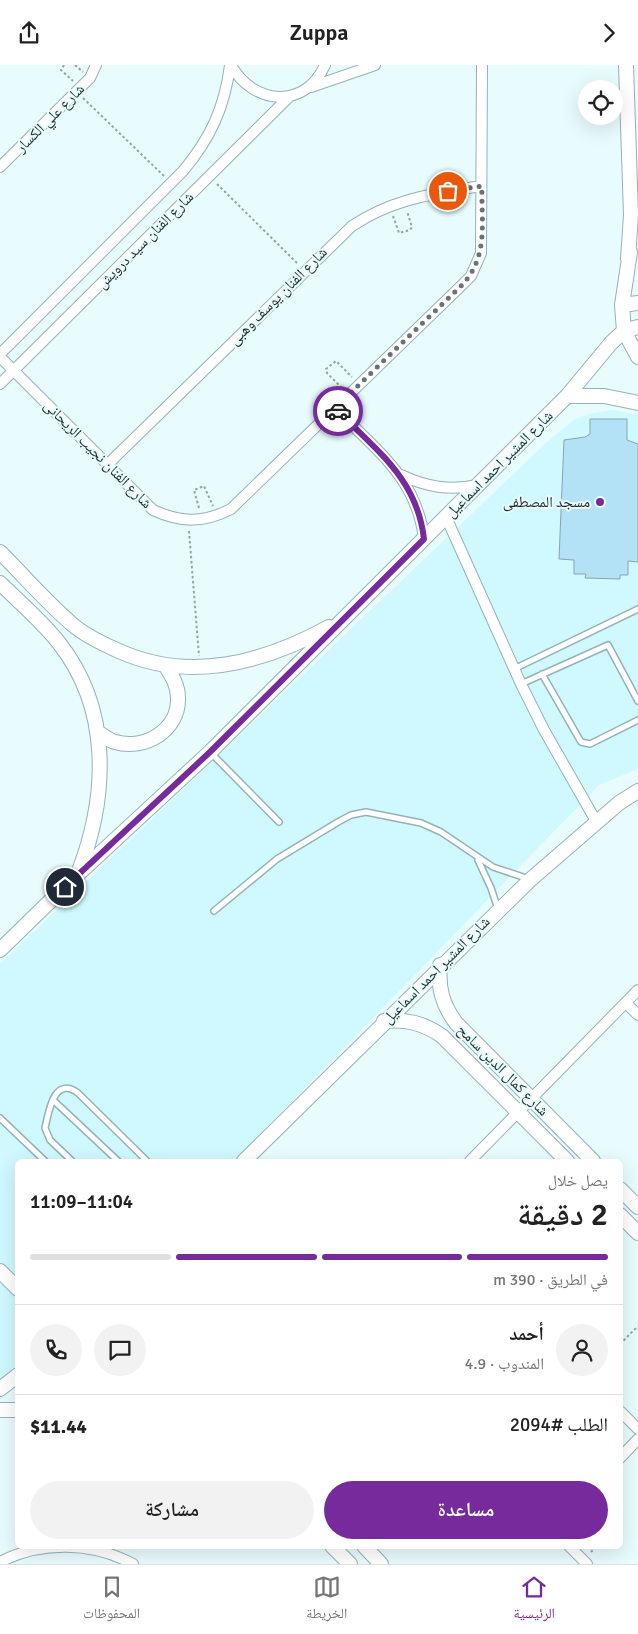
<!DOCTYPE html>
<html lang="ar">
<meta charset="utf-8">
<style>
:root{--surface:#fff;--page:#f2f2f2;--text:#222;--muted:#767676;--line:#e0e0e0;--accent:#762a9c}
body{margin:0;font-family:Signika,"Noto Naskh Arabic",sans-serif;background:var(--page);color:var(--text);direction:rtl;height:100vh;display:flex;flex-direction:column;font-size:19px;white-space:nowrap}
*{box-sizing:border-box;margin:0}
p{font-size:16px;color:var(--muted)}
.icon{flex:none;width:28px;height:28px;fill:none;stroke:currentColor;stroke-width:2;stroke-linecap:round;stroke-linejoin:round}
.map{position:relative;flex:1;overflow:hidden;direction:ltr}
.side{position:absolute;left:15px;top:1094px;width:608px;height:390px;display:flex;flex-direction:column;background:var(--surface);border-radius:8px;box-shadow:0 5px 20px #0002;direction:rtl}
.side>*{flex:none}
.fabs{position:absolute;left:578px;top:15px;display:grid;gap:10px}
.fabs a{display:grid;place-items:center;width:45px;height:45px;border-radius:50%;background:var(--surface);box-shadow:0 5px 20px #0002;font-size:25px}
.pin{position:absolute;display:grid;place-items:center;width:42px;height:42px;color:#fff;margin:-21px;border:2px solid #fff;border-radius:50%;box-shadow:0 1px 5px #0007}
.courier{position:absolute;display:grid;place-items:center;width:50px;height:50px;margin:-25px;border:4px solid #762a9c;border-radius:50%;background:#fff;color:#222;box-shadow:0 1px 6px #0007}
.headline em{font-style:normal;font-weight:600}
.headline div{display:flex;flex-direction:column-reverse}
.headline{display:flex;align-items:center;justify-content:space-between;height:85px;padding:0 15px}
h1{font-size:32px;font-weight:600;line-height:38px}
.bar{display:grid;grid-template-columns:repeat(4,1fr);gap:8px 5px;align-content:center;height:60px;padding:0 15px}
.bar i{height:6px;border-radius:4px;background:var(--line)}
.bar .active{background:var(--accent)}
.bar p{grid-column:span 4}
.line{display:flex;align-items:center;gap:12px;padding:0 15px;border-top:1px solid var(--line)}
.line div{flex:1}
.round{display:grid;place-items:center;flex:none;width:52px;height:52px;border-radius:26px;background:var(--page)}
.action{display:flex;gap:10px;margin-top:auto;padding:10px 15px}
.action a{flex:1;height:58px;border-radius:30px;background:var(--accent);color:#fff;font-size:20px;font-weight:600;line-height:58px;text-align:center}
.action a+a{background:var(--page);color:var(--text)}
header{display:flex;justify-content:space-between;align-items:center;height:65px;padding:0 15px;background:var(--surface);font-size:22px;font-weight:600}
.dock{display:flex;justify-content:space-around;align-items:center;height:70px;border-top:1px solid var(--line);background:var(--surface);font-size:14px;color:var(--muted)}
.dock a{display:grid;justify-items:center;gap:2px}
.dock .active{color:var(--accent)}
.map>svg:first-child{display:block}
</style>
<header><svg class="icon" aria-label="forward" viewBox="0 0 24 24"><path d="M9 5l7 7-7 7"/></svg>Zuppa<svg class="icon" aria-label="share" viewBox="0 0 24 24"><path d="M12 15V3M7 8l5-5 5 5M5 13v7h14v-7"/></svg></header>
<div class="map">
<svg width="638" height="1499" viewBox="0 0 638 1499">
<rect width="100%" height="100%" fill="#e8fbfd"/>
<path fill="#cff9fe" d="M612,345L638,350V704L599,720L234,1096H18L17,1303L0,1318V899L547,377L575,354L593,348Z"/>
<path fill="#b3e1f6" stroke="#8aa4b0" d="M590,354H627V375L638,379V497L628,496V510H620V514L585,513L586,509H574V495L559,494L564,375L585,372L590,369Z"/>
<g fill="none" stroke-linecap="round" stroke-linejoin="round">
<defs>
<path id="lane" d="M514,604L638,544
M542,609L581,677L590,679L638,655
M521,619L608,580L638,636
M211,688L279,757
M478,795L491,823L498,844
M214,846L277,794L338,757L351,750L366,747L421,758L441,767L493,802L529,814
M53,1035L118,1096
M0,1053L45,1096
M72,1096L50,1075L45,1063C49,1045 54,1011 78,1028L147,1096"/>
<path id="street" d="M231,0C253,40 305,45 325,0
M311,22L375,0
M0,102L90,13L96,0
M0,289L183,106C210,74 225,42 230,0
M0,292L153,445C181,458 204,458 231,444L462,220L471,211L481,188L482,0
M0,319L290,31
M335,343C376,385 417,413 424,474
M108,399L352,161C394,133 433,129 481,121
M401,410C427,422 449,426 478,420
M446,452L521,619L544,665L596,756
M626,938L638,950
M470,1096L638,925
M620,1346L638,1364
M620,1393L638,1374
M569,1481L587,1499
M0,1497C41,1476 93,1477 133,1499"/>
<path id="secondary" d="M626,0L631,150L628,194
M630,187L622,240L624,266L638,292
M622,240L638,238
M567,331H604L638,338
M0,487C24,511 47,538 73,560C86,571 103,579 119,586C190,618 263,598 329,562
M0,518C19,537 42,556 59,578C111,644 108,730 79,806
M99,668C104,671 110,676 115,677C145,686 179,665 178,633C178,620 172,611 165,600
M0,885L78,809L210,687L567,331L611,278L624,266L638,262
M440,900C438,923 442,939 456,958L593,1096
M384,956C407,954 423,958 442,971L567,1096
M244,1096L530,815L619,738L638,726
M620,1124L638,1142
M620,1150L638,1168
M0,1206L18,1224
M0,1324L18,1310
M0,1345H18
M332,1481L350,1499
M364,1481L381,1499"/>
</defs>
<use href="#lane" stroke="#94b3b7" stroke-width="8"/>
<use href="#street" stroke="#94b3b7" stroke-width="12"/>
<use href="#secondary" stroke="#94b3b7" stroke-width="16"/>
<path stroke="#95a5a7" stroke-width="2" stroke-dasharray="2.5 2.5" stroke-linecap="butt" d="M64,0L61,5L73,16
M75,0L83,7
M83,33L164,111
M217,119L297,198
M393,151L399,168L410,165L412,162L407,146
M342,323L327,308L326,304L336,296L352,312
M199,443L194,425L204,421L213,441
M189,466L199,591
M620,1279L638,1261
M591,1487L596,1481"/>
<use href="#lane" stroke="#fff" stroke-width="5"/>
<use href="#street" stroke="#fff" stroke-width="10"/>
<use href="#secondary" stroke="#fff" stroke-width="14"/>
</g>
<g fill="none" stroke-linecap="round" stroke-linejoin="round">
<path stroke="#657475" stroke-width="5" stroke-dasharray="0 9" d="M338,346L335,343L462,220C489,191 481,158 482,121L448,126"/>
<path stroke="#762a9c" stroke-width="6" d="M65,822L210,687L424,474C417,414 378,387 338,346"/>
</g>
<circle fill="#762a9c" stroke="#e8fbfd" stroke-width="2" cx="600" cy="437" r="5"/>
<g text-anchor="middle" stroke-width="4" stroke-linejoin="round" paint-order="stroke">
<g font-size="15" fill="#1e2b2c" stroke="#e8fbfd">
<text transform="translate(50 53) rotate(-45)" y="5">شارع علي الكسار</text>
<text transform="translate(145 175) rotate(-45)" y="5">شارع الفنان سيد درويش</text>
<text transform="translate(278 231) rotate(-45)" y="5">شارع الفنان يوسف وهبى</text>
<text transform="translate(98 389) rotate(45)" y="5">شارع الفنان نجيب الريحانى</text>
<text transform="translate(499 399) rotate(-45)" y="5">شارع المشير احمد اسماعيل</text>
<text transform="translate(436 905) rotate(-45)" y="5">شارع المشير احمد اسماعيل</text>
<text transform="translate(503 1005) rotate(45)" y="5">شارع كمال الدين سامح</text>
</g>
<g font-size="15" fill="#1e2b2c" stroke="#e8fbfd" text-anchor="end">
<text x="590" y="442">مسجد المصطفى</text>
</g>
</g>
</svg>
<div class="fabs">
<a><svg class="icon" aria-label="locate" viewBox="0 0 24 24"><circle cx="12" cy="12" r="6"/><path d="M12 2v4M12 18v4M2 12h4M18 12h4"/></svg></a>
</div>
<div class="pin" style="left:448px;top:126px;background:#ea580c"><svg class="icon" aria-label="bag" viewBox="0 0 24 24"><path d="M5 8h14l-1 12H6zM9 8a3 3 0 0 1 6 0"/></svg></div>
<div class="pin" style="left:65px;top:822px;background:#1f2937"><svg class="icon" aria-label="home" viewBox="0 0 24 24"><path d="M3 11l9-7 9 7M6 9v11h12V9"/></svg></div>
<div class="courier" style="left:338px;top:346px"><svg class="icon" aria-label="car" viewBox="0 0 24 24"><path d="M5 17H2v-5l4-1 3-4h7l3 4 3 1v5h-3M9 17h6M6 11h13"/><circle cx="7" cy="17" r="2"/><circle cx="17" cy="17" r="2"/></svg></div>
<section class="side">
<div class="headline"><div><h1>2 دقيقة</h1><p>يصل خلال</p></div><em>11:04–11:09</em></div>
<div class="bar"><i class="active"></i><i class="active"></i><i class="active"></i><i></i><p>في الطريق · 390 m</p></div>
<div class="line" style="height:90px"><a class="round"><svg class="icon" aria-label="person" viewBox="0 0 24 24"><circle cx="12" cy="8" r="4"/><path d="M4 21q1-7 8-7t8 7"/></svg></a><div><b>أحمد</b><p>المندوب · 4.9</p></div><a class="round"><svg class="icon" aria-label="chat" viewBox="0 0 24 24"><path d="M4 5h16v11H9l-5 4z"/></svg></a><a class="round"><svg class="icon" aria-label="phone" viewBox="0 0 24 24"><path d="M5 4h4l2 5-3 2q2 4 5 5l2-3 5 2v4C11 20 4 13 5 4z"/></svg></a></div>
<div class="line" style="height:65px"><div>الطلب #2094</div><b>$11.44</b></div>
<div class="action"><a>مساعدة</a><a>مشاركة</a></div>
</section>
</div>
<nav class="dock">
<a class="active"><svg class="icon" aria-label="home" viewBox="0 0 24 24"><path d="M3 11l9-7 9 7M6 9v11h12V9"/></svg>الرئيسية</a>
<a><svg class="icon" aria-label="map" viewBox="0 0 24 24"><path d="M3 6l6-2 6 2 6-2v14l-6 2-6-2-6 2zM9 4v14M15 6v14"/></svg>الخريطة</a>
<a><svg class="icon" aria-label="saved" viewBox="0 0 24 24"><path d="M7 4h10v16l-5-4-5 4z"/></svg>المحفوظات</a>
</nav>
